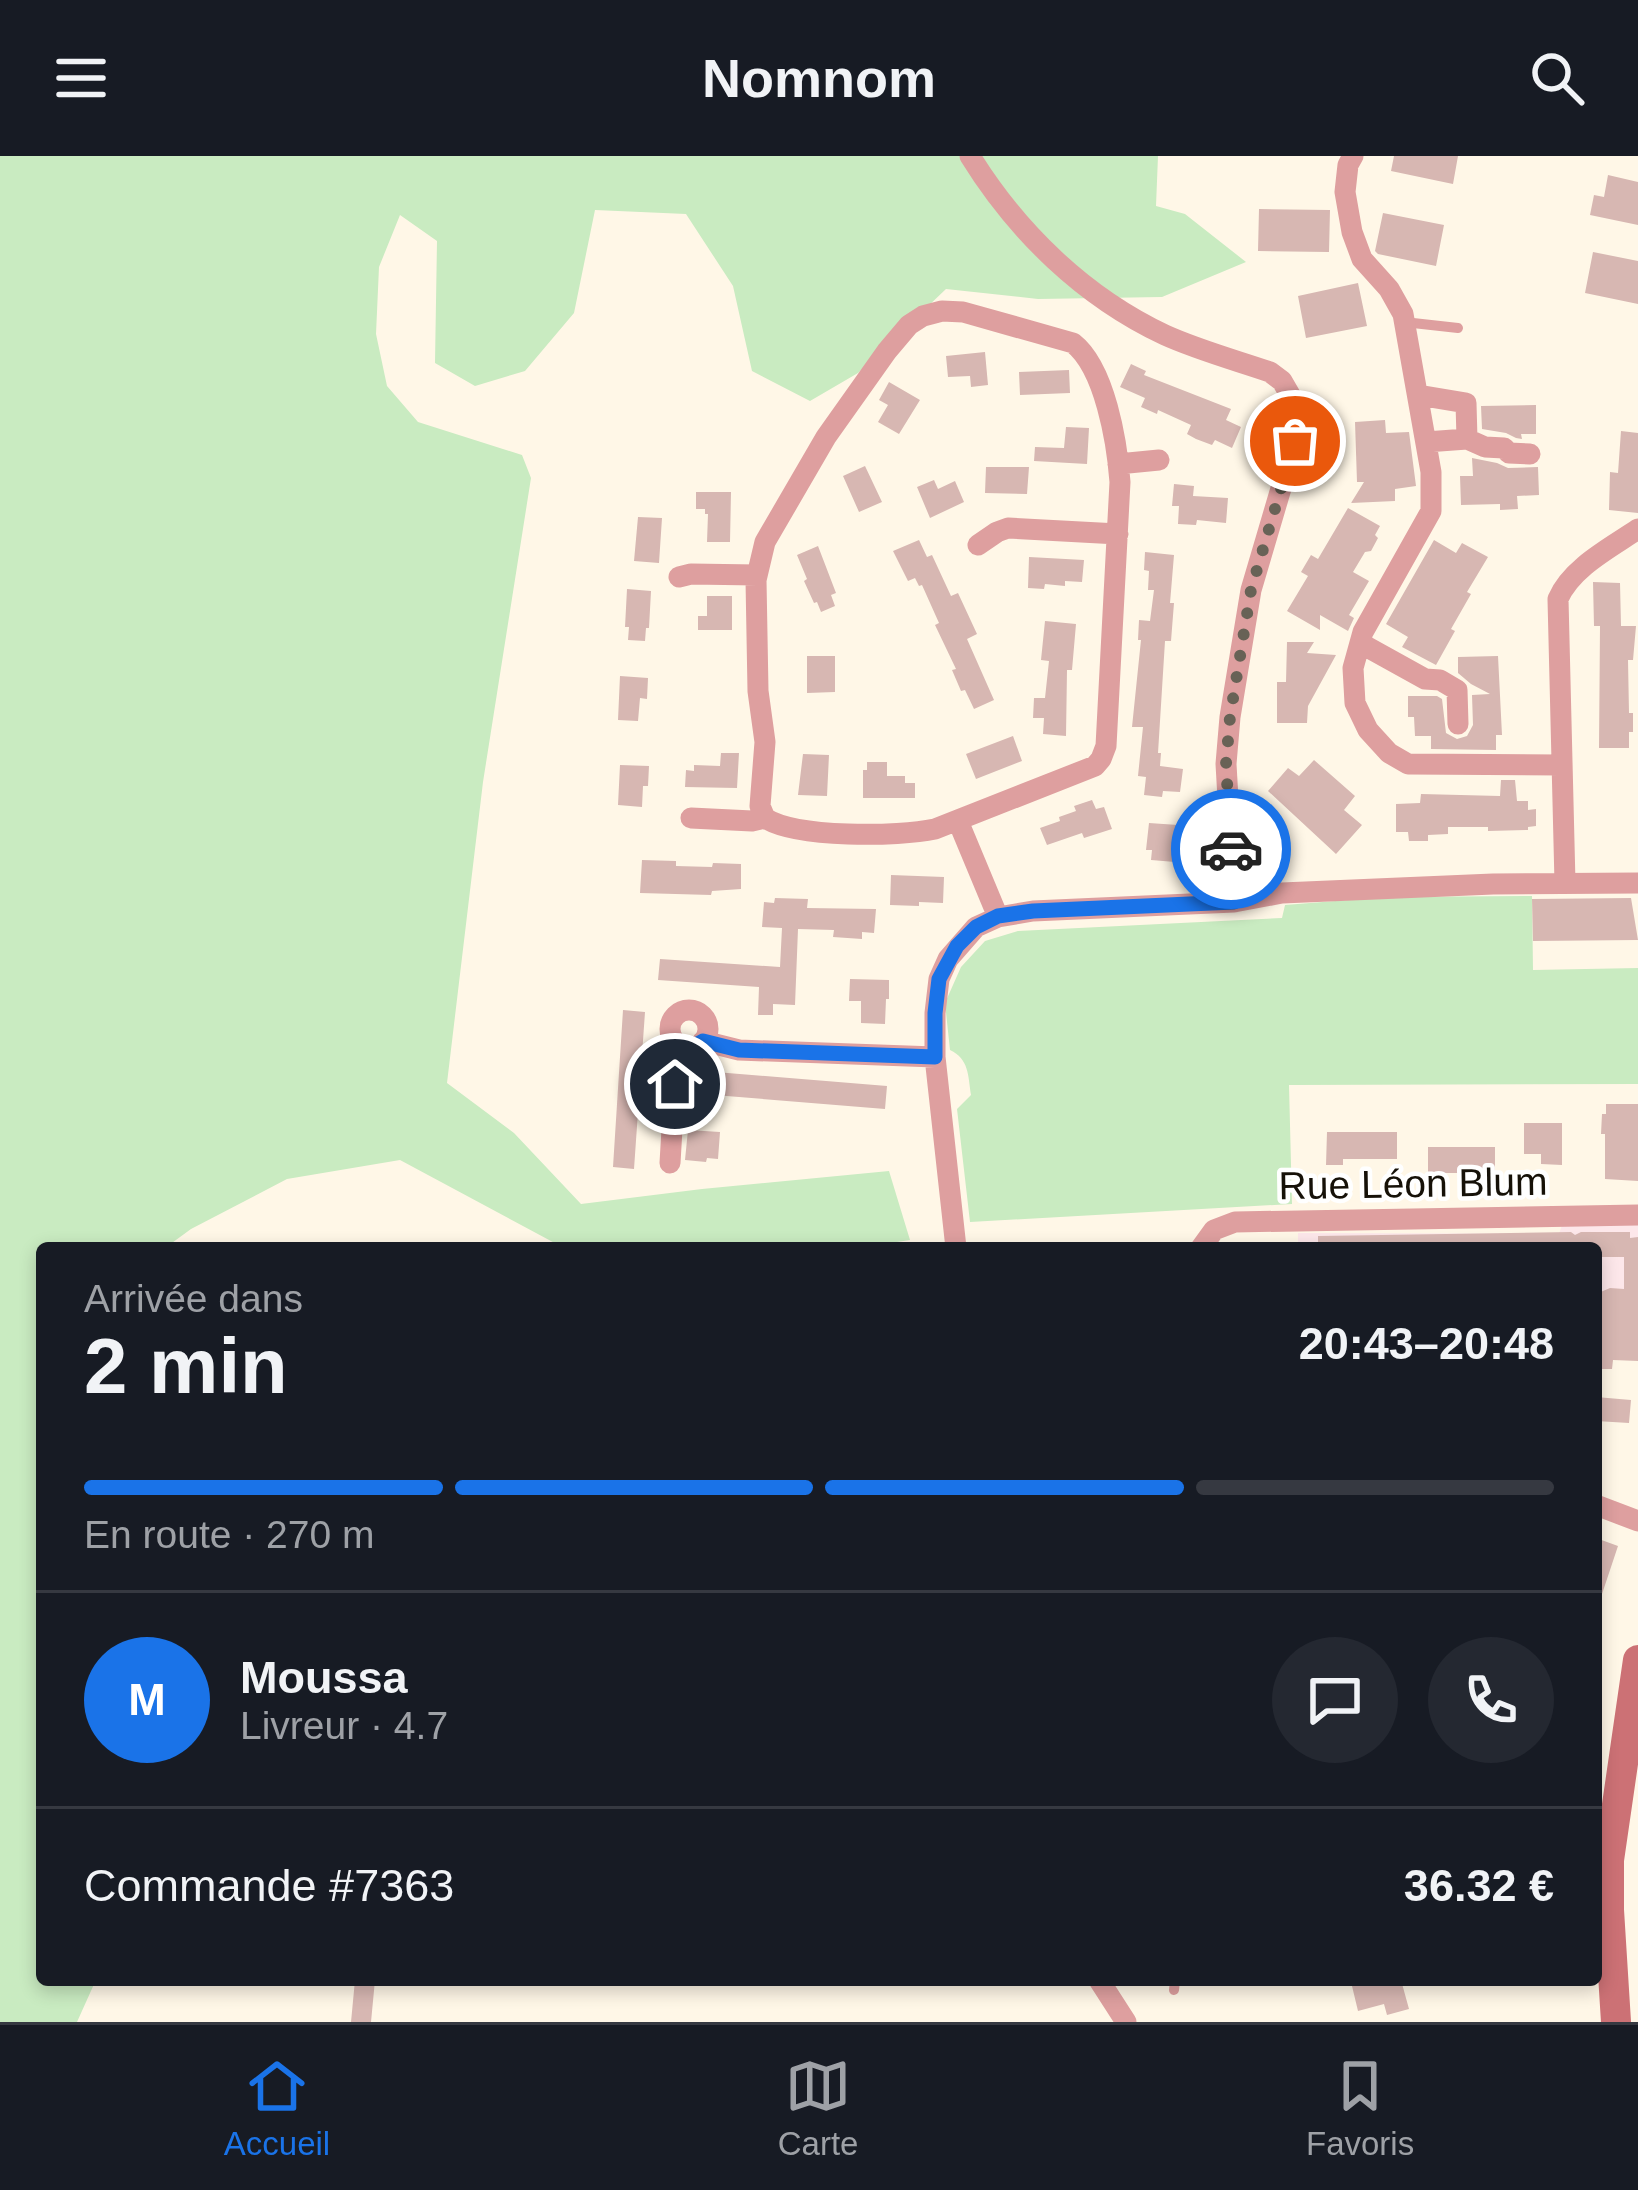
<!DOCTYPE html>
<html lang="fr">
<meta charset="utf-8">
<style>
:root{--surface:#171b24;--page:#242831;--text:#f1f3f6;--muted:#9ea1a6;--line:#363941;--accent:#1a73e8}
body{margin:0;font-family:Arial,sans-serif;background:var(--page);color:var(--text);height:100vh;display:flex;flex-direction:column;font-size:45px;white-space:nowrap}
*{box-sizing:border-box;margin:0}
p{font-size:39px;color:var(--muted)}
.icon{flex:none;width:66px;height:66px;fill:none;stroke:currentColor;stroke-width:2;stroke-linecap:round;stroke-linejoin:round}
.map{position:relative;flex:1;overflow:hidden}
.details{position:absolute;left:36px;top:1086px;width:1566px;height:744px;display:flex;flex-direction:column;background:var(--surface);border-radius:12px;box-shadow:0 6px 18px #0003}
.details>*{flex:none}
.pin{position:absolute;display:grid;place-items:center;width:102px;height:102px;color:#fff;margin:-51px;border:6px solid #fff;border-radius:50%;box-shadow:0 3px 12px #0007}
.courier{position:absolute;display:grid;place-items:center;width:120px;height:120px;margin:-60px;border:9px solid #1a73e8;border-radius:50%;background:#fff;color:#222;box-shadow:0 3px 15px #0007}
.head em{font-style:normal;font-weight:700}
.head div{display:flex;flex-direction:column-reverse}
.head{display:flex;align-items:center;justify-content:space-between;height:204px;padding:0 48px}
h1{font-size:78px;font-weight:700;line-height:90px}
.bar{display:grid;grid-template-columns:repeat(4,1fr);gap:18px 12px;align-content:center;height:144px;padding:0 48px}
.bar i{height:15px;border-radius:9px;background:var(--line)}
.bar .selected{background:var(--accent)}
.bar p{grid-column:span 4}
.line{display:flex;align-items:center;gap:30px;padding:0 48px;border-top:3px solid var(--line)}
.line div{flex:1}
.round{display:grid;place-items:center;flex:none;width:126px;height:126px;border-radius:63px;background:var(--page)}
header{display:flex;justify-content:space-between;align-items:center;height:156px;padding:0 48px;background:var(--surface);font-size:54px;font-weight:700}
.dock{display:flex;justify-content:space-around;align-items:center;height:168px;border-top:3px solid var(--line);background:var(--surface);font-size:33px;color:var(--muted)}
.dock a{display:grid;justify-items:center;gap:6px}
.dock .selected{color:var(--accent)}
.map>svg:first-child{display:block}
</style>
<header><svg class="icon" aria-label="menu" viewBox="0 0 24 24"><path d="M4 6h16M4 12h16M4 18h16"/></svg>Nomnom<svg class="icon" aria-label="search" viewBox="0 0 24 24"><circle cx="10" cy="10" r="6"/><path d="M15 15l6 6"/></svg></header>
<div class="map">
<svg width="1638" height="1866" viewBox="0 0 1638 1866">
<rect width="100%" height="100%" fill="#fff7e7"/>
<path fill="#fde7ea" d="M1562,1069H1638V1159L1596,1157V1092H1298V1077L1559,1078Z"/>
<path fill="#c9ebc1" d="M0,0H1158L1156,50L1185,58L1246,106L1162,141L1038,143L946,133L858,217L810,245L752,215L733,130L686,58L595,54L574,157L525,215L475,230L435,207L437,85L400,59L379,111L376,178L387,230L418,266L522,299L531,322L483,626L447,927L514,977L581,1048L702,1033L889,1015L910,1084L858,1092H564L400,1004L287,1023L191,1073L165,1092H42V1824H101L95,1826L77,1866H0Z
M1532,740L1533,814L1638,812V928L1289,929L1292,1048L970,1066L957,953L971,939C968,919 969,903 950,894L945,847L961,811L985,785L1018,775L1282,762L1285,749L1386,741Z"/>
<path fill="#d7b7b2" d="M1394,0H1458L1453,28L1391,15Z
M1608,19L1638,26V69L1590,59L1594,39L1604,41Z
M1259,53L1330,54L1329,96L1258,95Z
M1383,57L1444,69L1436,110L1378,98L1375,95Z
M1593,96L1638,105V148L1585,137Z
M1358,127L1367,170L1306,182L1298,140Z
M985,196L988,229L971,231L970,220L948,221L946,200Z
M1131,208L1146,215L1144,219L1231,253L1226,264L1241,271L1232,292L1215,284L1212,289L1196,283L1187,278L1191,269L1158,254L1157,258L1141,251L1145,242L1120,231Z
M1069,214L1070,237L1020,239L1019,216Z
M889,226L920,244L899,278L878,266L888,249L879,244Z
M1536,249V278H1521L1522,283L1516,282L1506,277L1482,273L1481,250Z
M1385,264L1386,277L1409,276L1416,330L1395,333V345L1351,347L1364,326H1357L1355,266Z
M1066,271L1089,272L1087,308L1034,305L1035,291L1064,292Z
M1621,275L1638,277V357L1609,354L1610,316L1618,317Z
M1472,302L1497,307L1508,312L1538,311L1539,339L1517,340L1518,353L1500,354V348L1461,349L1460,320H1473Z
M865,310L882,346L859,356L843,320Z
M986,311H1029L1027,338L985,337Z
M934,324L938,333L955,325L964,346L930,362L917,331Z
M1174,328L1194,330L1193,340L1228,342L1226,367L1197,364L1196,369L1178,368L1179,350H1172Z
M696,336H731L730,386H707L708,358H705V353H696Z
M1348,352L1380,370L1375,379L1378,382L1371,395L1365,396L1353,416L1369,425L1349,459L1354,462L1348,475L1320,459V474L1287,455L1308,420L1301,416L1311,399L1318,403Z
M638,361L662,362L659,407L634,405Z
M919,384L927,401L932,399L951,440L958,437L977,478L967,483L994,544L974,553L965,534L961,535L952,514L956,513L935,469L939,467L922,429L919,430L915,422L908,425L893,395Z
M1434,384L1456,397L1462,387L1488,401L1467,436L1471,438L1451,473L1455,475L1436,509L1402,491L1408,481L1386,468Z
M818,390L836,437L831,439L835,450L821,456L817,446L814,447L804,425L807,423L797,399Z
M1145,396L1174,399L1170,447H1174L1171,485H1165L1158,597H1161L1160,610L1183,613L1180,636L1163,635L1162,641L1144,639L1146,621L1138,620L1143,571H1132L1141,484H1138L1139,464L1150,465L1154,434H1148L1149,415L1144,414Z
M1029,401L1084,404L1082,426L1065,425V430L1045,428L1044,433L1028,432Z
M1593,426L1620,427L1621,470H1636L1633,504H1628L1629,557H1633V576H1629V592H1599L1600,470H1594Z
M627,433L651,435L649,472H646L645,485L628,484L629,471H625Z
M707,440H732V474H698V460H707Z
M1045,465L1076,468L1072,514H1067L1066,580L1043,578L1044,562H1033L1034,542H1045L1049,505L1041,504Z
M1287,486H1314L1307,497L1336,499L1308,550L1307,567H1277V526H1286Z
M807,500H835V536L807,537Z
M1498,500L1502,579H1496V594L1431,593V580H1415L1414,561H1408V540H1437L1442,543L1446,577L1457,583L1467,580L1473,569L1472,539L1490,538L1471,528L1458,517V501Z
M620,520L648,522L647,543L640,542L638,565L618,564Z
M1013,580L1022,605L976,623L966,598Z
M721,597H739L737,632L685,631L686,614L694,615V609L720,610Z
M803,598L829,599L827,640L798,639Z
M1314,604L1355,640L1344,654L1362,669L1336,698L1268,635L1288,612L1299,620Z
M867,606H887V620H905V627H915V642H863V614H867Z
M620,609L649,610L648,630H643L642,651L618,649Z
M1501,624H1515L1517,645H1528V654L1536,653V670L1528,671V674L1488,675V671H1448V678L1428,679V685H1409L1408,676H1396V648L1420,647L1421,638L1500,640Z
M1092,644L1096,653L1104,651L1112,673L1084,682L1082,677L1047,689L1040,672L1060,665L1059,661L1076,655L1074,650Z
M1149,667L1178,669L1175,706L1151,704L1152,694H1146Z
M642,704L676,705V710L712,711L713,707L741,708V733L712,735L711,739L640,737Z
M891,719L944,721L943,747L919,746V750L890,749Z
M775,742L808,743L807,752L876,753L874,777L862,776V783L833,781L834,774L798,773L795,849L773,848V859H758L759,831L658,824L660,803L780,811L782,772L762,771L764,746L774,747Z
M1631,742L1638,784L1533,785L1532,743Z
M850,823L889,824V843H886L885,868L861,867V845H849Z
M623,854L645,856L634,1013L613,1011Z
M691,914L887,930L885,953L689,937Z
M1606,948H1638V1025L1605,1023V978H1601L1602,958H1606Z
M1524,967H1562V1009L1541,1008V998H1524Z
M688,974L720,976L718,1003L707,1002L706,1006L685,1004Z
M1327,976H1397V1003H1343V1009H1326Z
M1428,991H1495V1017H1428Z
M1571,1076L1575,1079L1581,1076H1630V1082L1638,1081V1205L1613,1204L1612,1213H1596V1138L1610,1132L1624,1133V1101H1596V1092H1318V1080Z
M1596,1241L1631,1244L1629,1267L1596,1265Z
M1596,1382L1618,1390L1599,1447H1596Z
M355,1824H375L371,1866H351Z
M1375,1824H1401L1409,1853L1387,1859L1384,1848L1358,1855L1352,1830Z"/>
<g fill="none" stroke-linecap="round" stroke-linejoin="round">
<path stroke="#de9f9f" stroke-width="10" d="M1404,166L1458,172
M1174,1834L1175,1824"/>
<path stroke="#de9f9f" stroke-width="21" d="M970,0C1017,76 1084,141 1165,179C1198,194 1235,204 1270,216L1282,225L1297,251L1295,285L1251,434L1230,561L1226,608L1234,746
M1353,0L1348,9L1345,36L1352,76L1362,103L1389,133L1403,158L1431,316V355L1363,476L1353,512L1355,547L1368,574L1389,597L1408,608L1561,609
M942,155L963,156L1073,187C1105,212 1117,286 1120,326L1106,590L1101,603L1095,610L935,673C898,681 796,682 765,662L760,650L765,586L758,535L756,424L765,386L826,281L887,195L909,169L923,160Z
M1418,239L1466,247L1467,283
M1426,286L1467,283L1485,291L1504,292L1509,297L1530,298
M1118,308L1159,304
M978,389L997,376L1008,372L1118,378
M679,421L691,418L757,419
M1360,487L1425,523L1440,524L1457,534L1458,568
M691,662L752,665L765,662
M958,665L998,761
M1565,727L1558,443C1571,412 1610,392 1638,373
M670 873a19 19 0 1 1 38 0a19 19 0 1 1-38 0Z
M703,885L739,894L935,901
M670,1007L677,888
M956,1092L935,901V857L939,823L948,803L976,771L998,761L1033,755L1234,746L1282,737L1493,728L1638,727
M1201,1092L1214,1074L1235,1066L1638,1059
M1596,1349L1638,1365
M1099,1824L1126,1866"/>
<path stroke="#cc7175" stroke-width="30" d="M1616,1866L1609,1754V1704L1638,1504"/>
</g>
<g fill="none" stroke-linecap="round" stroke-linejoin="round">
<path stroke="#686256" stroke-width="12" stroke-dasharray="0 21.6" d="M1231,693L1226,608L1230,561L1251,434L1295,285"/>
<path stroke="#1a73e8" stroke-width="15" d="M675,928L677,888C688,892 694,891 703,885L739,894L935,901V857L939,823L957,790L976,771L998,760L1033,755L1234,746L1231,693"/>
</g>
<g text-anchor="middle" stroke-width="9" stroke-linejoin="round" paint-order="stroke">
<g font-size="39" fill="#161108" stroke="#fff">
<text transform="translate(1413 1027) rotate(-1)" y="14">Rue Léon Blum</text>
</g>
</g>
</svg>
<div class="pin" style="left:1295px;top:285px;background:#ea580c"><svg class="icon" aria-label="bag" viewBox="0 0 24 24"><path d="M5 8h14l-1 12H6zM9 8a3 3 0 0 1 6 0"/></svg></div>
<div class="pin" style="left:675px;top:928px;background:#1f2937"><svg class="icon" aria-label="home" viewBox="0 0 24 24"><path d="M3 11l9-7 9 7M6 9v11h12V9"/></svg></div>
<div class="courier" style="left:1231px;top:693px"><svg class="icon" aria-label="car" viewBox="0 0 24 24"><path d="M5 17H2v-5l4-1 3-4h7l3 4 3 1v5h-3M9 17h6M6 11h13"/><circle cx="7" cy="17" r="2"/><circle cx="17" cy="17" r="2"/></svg></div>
<section class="details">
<div class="head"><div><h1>2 min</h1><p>Arrivée dans</p></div><em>20:43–20:48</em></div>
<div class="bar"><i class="selected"></i><i class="selected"></i><i class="selected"></i><i></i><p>En route · 270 m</p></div>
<div class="line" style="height:216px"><b class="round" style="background:var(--accent);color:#fff">M</b><div><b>Moussa</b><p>Livreur · 4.7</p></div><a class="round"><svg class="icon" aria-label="chat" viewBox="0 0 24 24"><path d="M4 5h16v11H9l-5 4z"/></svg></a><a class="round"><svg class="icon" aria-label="phone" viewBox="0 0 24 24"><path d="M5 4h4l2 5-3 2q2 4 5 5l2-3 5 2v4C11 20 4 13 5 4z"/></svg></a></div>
<div class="line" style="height:156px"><div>Commande #7363</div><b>36.32 €</b></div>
</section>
</div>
<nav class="dock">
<a class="selected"><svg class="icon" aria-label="home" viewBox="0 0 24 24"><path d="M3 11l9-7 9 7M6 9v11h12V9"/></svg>Accueil</a>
<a><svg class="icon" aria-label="map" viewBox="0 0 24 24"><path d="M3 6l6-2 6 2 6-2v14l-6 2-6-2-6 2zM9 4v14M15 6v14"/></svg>Carte</a>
<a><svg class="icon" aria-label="saved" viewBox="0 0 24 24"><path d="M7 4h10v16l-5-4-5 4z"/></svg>Favoris</a>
</nav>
